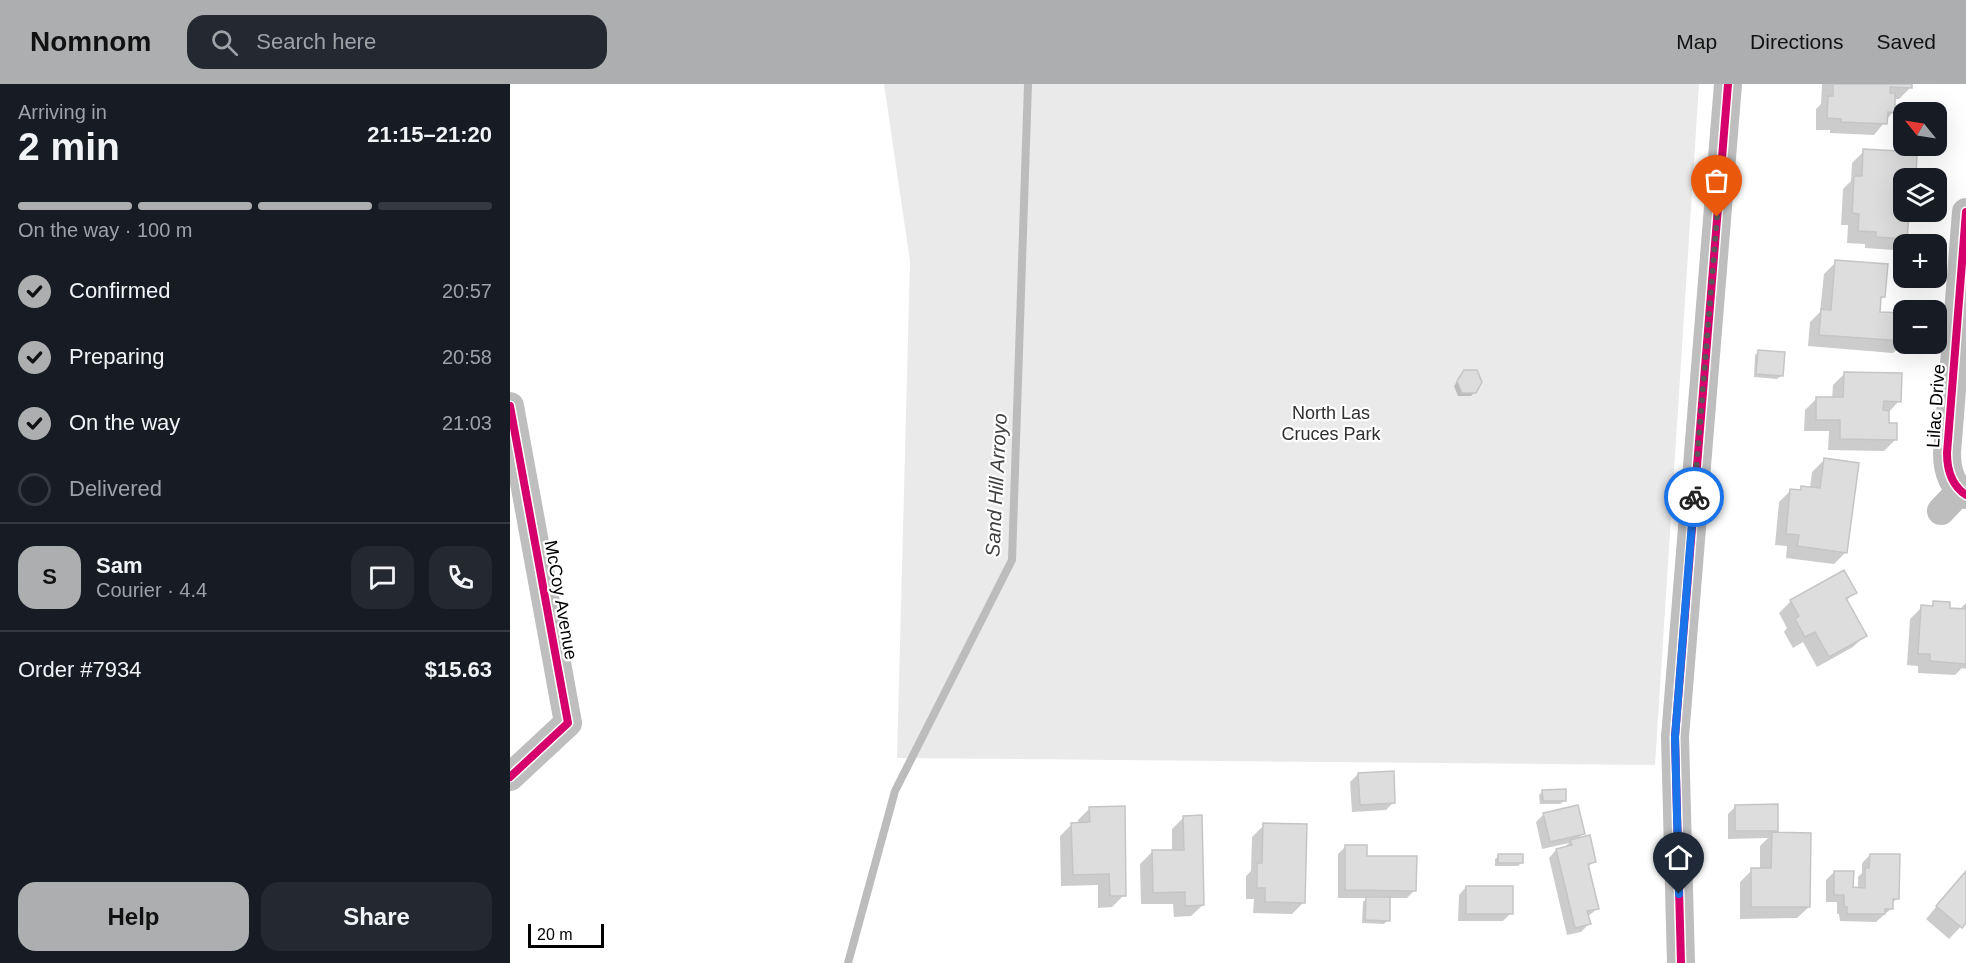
<!DOCTYPE html>
<meta charset="utf-8">
<style>
:root{--surface:#171b24;--page:#242831;--text:#f1f3f6;--muted:#9ea1a6;--line:#363941;--accent:#adaeaf}
body{margin:0;font-family:Helvetica,sans-serif;background:var(--page);color:var(--text);height:100vh;display:flex;flex-direction:column;font-size:22px;white-space:nowrap}
*{box-sizing:border-box;margin:0}
p{font-size:20px;color:var(--muted)}
.icon{flex:none;width:33px;height:33px;fill:none;stroke:currentColor;stroke-width:2;stroke-linecap:round;stroke-linejoin:round}
.map{position:relative;flex:1;overflow:hidden}
.panel{display:flex;flex-direction:column;background:var(--surface);width:510px}
.panel>*{flex:none}
.needle{width:39px;rotate:300deg}
.tools{position:absolute;left:1383px;top:18px;display:grid;gap:12px}
.tools a{display:grid;place-items:center;width:54px;height:54px;border-radius:12px;background:var(--surface);box-shadow:0 6px 24px #0002;font-size:30px}
.scale{position:absolute;left:18px;bottom:15px;width:76px;box-sizing:border-box;padding-left:6px;border:3px solid #000;border-top:0;font-size:16px;line-height:21px;white-space:nowrap;color:#000;-webkit-text-stroke:4px #fff;paint-order:stroke}
.pin{position:absolute;display:grid;place-items:center;width:51px;height:51px;color:#fff;margin:-62px -26px;border-radius:50% 50% 50% 0;rotate:-45deg;box-shadow:0 0 6px #0007}
.pin .icon{rotate:45deg}
.courier{position:absolute;display:grid;place-items:center;width:60px;height:60px;margin:-30px;border:4px solid #1a73e8;border-radius:50%;background:#fff;color:#222;box-shadow:0 2px 8px #0007}
.head em{font-style:normal;font-weight:700}
.head div{display:flex;flex-direction:column-reverse}
.head{display:flex;align-items:center;justify-content:space-between;height:102px;padding:0 18px}
h1{font-size:39px;font-weight:700;line-height:45px}
.bar{display:grid;grid-template-columns:repeat(4,1fr);gap:9px 6px;align-content:center;height:72px;padding:0 18px}
.bar i{height:8px;border-radius:4px;background:var(--line)}
.bar .current{background:var(--accent)}
.bar p{grid-column:span 4}
.line{display:flex;align-items:center;gap:15px;padding:0 18px;border-top:2px solid var(--line)}
.line div{flex:1}
.round{display:grid;place-items:center;flex:none;width:63px;height:63px;border-radius:18px;background:var(--page)}
ol{padding:0 18px;list-style:none}
li{display:flex;align-items:center;gap:18px;height:66px}
li p{margin-inline-start:auto}
li .icon{padding:6px;border-radius:50%;background:var(--accent);color:#111;stroke-width:4}
li:last-child{color:var(--muted)}
li i{width:33px;height:33px;border:3px solid var(--line);border-radius:50%}
.primary-button{display:flex;gap:12px;margin-top:auto;padding:12px 18px}
.primary-button a{flex:1;height:69px;border-radius:18px;background:var(--accent);color:#111;font-size:24px;font-weight:700;line-height:69px;text-align:center}
.primary-button a+a{background:var(--page);color:var(--text)}
header{display:flex;align-items:center;gap:36px;box-sizing:border-box;height:84px;padding:0 30px;background:var(--accent);color:#111}
header strong{font-size:28px}
nav{display:flex;gap:33px;margin-inline-start:auto;font-size:21px}
.search{width:420px;height:54px;background:var(--page);display:flex;align-items:center;gap:15px;box-sizing:border-box;padding:0 21px;border-radius:18px;color:var(--muted);font-size:22px}
main{display:flex;flex:1;min-height:0}
.map>svg:first-child{display:block}
</style>
<header>
<strong>Nomnom</strong>
<div class="search"><svg class="icon" aria-label="search" viewBox="0 0 24 24"><circle cx="10" cy="10" r="6"/><path d="M15 15l6 6"/></svg>Search here</div>
<nav><a>Map</a><a>Directions</a><a>Saved</a></nav>
</header>
<main>
<section class="panel">
<div class="head"><div><h1>2 min</h1><p>Arriving in</p></div><em>21:15–21:20</em></div>
<div class="bar"><i class="current"></i><i class="current"></i><i class="current"></i><i></i><p>On the way · 100 m</p></div>
<ol>
<li><svg class="icon" aria-label="check" viewBox="0 0 24 24"><path d="M5 12l5 5 9-10"/></svg>Confirmed<p>20:57</p></li>
<li><svg class="icon" aria-label="check" viewBox="0 0 24 24"><path d="M5 12l5 5 9-10"/></svg>Preparing<p>20:58</p></li>
<li><svg class="icon" aria-label="check" viewBox="0 0 24 24"><path d="M5 12l5 5 9-10"/></svg>On the way<p>21:03</p></li>
<li><i></i>Delivered</li>
</ol>
<div class="line" style="height:108px"><b class="round" style="background:var(--accent);color:#111">S</b><div><b>Sam</b><p>Courier · 4.4</p></div><a class="round"><svg class="icon" aria-label="chat" viewBox="0 0 24 24"><path d="M4 5h16v11H9l-5 4z"/></svg></a><a class="round"><svg class="icon" aria-label="phone" viewBox="0 0 24 24"><path d="M5 4h4l2 5-3 2q2 4 5 5l2-3 5 2v4C11 20 4 13 5 4z"/></svg></a></div>
<div class="line" style="height:78px"><div>Order #7934</div><b>$15.63</b></div>
<div class="primary-button"><a>Help</a><a>Share</a></div>
</section>
<div class="map">
<svg width="1456" height="879" viewBox="0 0 1456 879">
<rect width="100%" height="100%" fill="#fff"/>
<path fill="#eaeaea" d="M374,0H1189L1145,681L387,674L400,177Z"/>
<path fill="#0003" d="M1312,0H1401V3L1389,15H1384L1383,28L1364,51L1320,49V46H1306V25L1311,20Z
M1354,67L1406,70L1404,94H1394V109L1390,111L1389,132L1396,154L1384,166L1355,164V160L1337,159L1338,141H1331L1333,105L1341,97L1342,79Z
M1326,178L1374,212L1369,217L1368,229L1394,231V259L1383,269L1298,262L1300,238L1310,228L1314,190Z
M1249,268L1271,292L1267,295L1244,293L1245,271Z
M1335,289L1389,317L1378,329L1377,340L1386,355L1374,367L1318,366L1319,347H1294L1295,326L1307,314L1322,315L1323,301Z
M951,291L965,308L961,312H948L944,302Z
M1314,376L1336,468L1324,480L1276,474L1277,462L1265,461L1269,418L1281,406L1288,407L1292,403L1300,404L1302,388Z
M1345,508L1336,517L1355,551L1343,563L1307,583L1293,558L1283,564L1274,548L1277,544L1269,529L1281,517Z
M1424,519L1438,525L1449,526L1456,519V585L1452,584L1445,591L1408,589V582L1397,581L1400,535L1412,523H1420Z
M848,690L884,718L876,726L842,728L840,698Z
M1033,707L1054,717L1050,720H1030L1029,711Z
M1226,722L1267,747L1263,750L1299,823L1287,834L1230,835V798L1242,786H1250V762L1258,754L1218,755V730Z
M580,724L614,811L602,823L588,824V801L551,802L550,752L562,740H568V736Z
M1034,730L1073,750L1067,755L1084,777L1077,784L1087,825L1077,833L1079,840L1071,848L1057,851L1039,774L1046,766L1054,764L1059,759L1032,765L1026,738Z
M674,733L693,821L681,832L664,833L663,820H631L630,780L642,768L662,767V745Z
M754,741L794,818L782,830L743,829L744,815H736V792L741,787L742,753Z
M836,762L905,806L897,814H879L878,836L874,840L852,839L853,818L857,814H828V770Z
M1360,771L1387,814L1382,820V824L1366,838L1330,837L1329,830H1327V818H1316V796L1324,788L1342,805H1348V793L1352,789V779Z
M989,772L1011,779L1008,782H985V775Z
M1456,787V837L1439,855L1416,835Z
M956,803L1001,829L993,837H948L949,811Z"/>
<g fill="none" stroke-linecap="round" stroke-linejoin="round">
<path stroke="#bcbcbc" stroke-width="8" d="M338,879L385,707L502,476L518,0"/>
</g>
<path fill="#ddd" stroke="#c5c5c5" stroke-width="1.5" d="M1323,0H1402V4L1380,3V9H1385V29L1378,28L1377,40L1331,38V35L1317,34L1318,12H1323Z
M1353,65L1407,68L1406,94H1394L1392,99L1391,131L1399,132L1397,155L1366,153V148L1348,147L1349,130L1342,129L1344,92H1352Z
M1325,176L1378,180L1375,213H1371L1370,228L1394,229V257L1309,251L1311,225L1321,226Z
M1248,266L1275,268L1273,292L1246,290Z
M954,286H967L972,298L966,309H952L947,297Z
M1334,288L1392,289L1391,318L1374,317L1373,326L1379,327V339H1387V356L1330,355V336H1306V313H1333Z
M1314,374L1349,379L1337,469L1287,462L1289,451L1276,450L1280,405L1291,406V402L1310,404Z
M1334,486L1347,509L1336,514L1357,552L1319,573L1305,548L1295,553L1285,535L1289,532L1280,516Z
M1423,517L1440,518V524L1456,525V580L1420,577V570H1408L1411,521L1423,522Z
M884,687L885,719L850,721L848,689Z
M1056,705V717H1033L1032,706Z
M1268,720V747H1225V721Z
M1068,721L1075,750L1040,758L1033,729Z
M615,722L616,812H600L599,790L563,791L561,739L580,738L579,723Z
M692,731L694,821L675,822V808L643,809L642,766H674L673,732Z
M753,739L797,740L795,819L755,818V804H747V779H752Z
M1262,748L1301,749L1300,823H1241V784H1261Z
M1080,751L1086,778L1078,780L1089,825L1077,827L1081,840L1065,844L1046,765L1062,761L1060,756Z
M835,761H857V772H907L906,807L835,806Z
M988,770H1013V779H988Z
M1360,770H1390L1389,815H1383V825H1375V830H1337V823H1334V811H1324V787H1344L1343,803L1355,804V784H1359Z
M1456,787V839L1452,844L1426,822Z
M956,802H1003V830H956Z
M856,813H880V837L855,836Z"/>
<g fill="none" stroke-linecap="round" stroke-linejoin="round">
<path stroke="#bebebe" stroke-width="28" d="M1456,128L1437,369C1437,386 1441,401 1456,411
M0,322L58,639L0,693
M1431,427L1450,407
M1171,879L1165,653L1218,0"/>
<defs>
<path id="cycleway" d="M1456,128L1437,369C1437,386 1441,401 1456,411
M0,322L58,639L0,693
M1171,879L1165,653L1218,0"/>
</defs>
<use href="#cycleway" stroke="#fff" stroke-width="11"/>
<use href="#cycleway" stroke="#d6006c" stroke-width="8"/>
</g>
<g fill="none" stroke-linecap="round" stroke-linejoin="round">
<path stroke="#595959" stroke-width="6" stroke-dasharray="0 10.8" d="M1184,413L1207,133"/>
<path stroke="#1a73e8" stroke-width="8" d="M1169,810L1165,653L1184,413"/>
</g>
<g text-anchor="middle" stroke-width="4.5" stroke-linejoin="round" paint-order="stroke">
<g font-size="18" fill="#000" stroke="#fff">
<text transform="translate(1426 322) rotate(-86)" y="6">Lilac Drive</text>
<text transform="translate(51 516) rotate(80)" y="6">McCoy Avenue</text>
</g>
<g font-size="18" fill="#303030" stroke="#fff">
<text x="821" y="335">North Las<tspan x="821" dy="21">Cruces Park</tspan></text>
</g>
<g font-size="20" font-style="italic" fill="#414141" stroke="#fff">
<text transform="translate(486 401) rotate(-87)" y="7">Sand Hill Arroyo</text>
</g>
</g>
</svg>
<div class="tools">
<a><svg class="needle" viewBox="-14 -14 28 28"><path d="M0-13l5 13h-10z" fill="#e53935"/><path d="M0 13l5-13h-10z" fill="#9ea1a6"/></svg></a>
<a><svg class="icon" aria-label="layers" viewBox="0 0 24 24"><path d="M12 4l9 5-9 5-9-5zM3 14l9 5 9-5"/></svg></a>
<a>+</a>
<a>−</a>
</div>
<div class="scale">20 m</div>
<div class="pin" style="left:1207px;top:133px;background:#ea580c"><svg class="icon" aria-label="bag" viewBox="0 0 24 24"><path d="M5 8h14l-1 12H6zM9 8a3 3 0 0 1 6 0"/></svg></div>
<div class="pin" style="left:1169px;top:810px;background:#1f2937"><svg class="icon" aria-label="home" viewBox="0 0 24 24"><path d="M3 11l9-7 9 7M6 9v11h12V9"/></svg></div>
<div class="courier" style="left:1184px;top:413px"><svg class="icon" aria-label="bike" viewBox="0 0 24 24"><circle cx="6" cy="16" r="4"/><circle cx="18" cy="16" r="4"/><path d="M6 16l4-8h5l3 8M10 8l3 8H6M13 5h3"/></svg></div>
</div>
</main>
